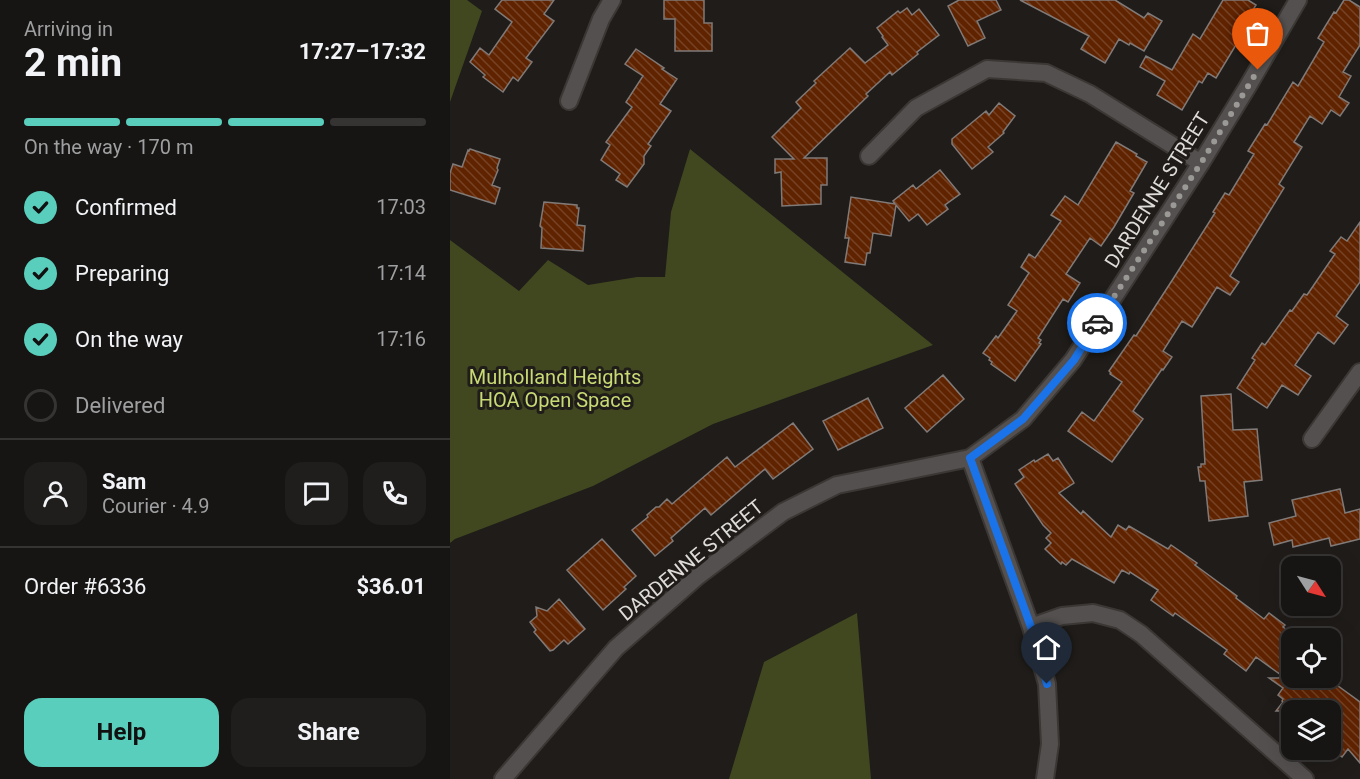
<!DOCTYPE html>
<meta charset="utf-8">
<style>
:root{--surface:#171513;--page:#201e1c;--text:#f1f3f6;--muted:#9e9fa0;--line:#363433;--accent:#5acebc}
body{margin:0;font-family:Roboto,sans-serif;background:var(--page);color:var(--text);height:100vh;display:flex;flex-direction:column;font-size:22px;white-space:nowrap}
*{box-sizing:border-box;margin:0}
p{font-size:20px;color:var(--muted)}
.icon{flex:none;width:33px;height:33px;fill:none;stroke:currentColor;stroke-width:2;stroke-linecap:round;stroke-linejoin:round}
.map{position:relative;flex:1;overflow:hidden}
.sheet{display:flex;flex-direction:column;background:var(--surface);width:450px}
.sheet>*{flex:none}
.needle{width:39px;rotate:126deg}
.buttons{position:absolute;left:831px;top:556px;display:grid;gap:12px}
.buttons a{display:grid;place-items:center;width:60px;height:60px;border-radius:12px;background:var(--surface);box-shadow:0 6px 24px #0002,0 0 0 2px var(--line);font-size:30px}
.pin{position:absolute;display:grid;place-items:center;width:51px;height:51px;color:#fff;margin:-62px -26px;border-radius:50% 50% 50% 0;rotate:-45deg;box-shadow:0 0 6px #0007}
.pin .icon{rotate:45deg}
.courier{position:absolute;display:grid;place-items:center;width:60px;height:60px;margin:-30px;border:4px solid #1a73e8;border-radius:50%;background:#fff;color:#222;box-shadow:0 2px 8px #0007}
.overview em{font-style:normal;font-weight:700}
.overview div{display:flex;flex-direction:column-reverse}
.overview{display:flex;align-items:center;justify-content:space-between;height:102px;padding:0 24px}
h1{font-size:39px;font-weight:700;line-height:45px}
.bar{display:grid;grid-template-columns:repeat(4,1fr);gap:9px 6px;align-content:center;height:72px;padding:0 24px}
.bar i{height:8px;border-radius:4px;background:var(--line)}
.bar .current{background:var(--accent)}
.bar p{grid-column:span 4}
.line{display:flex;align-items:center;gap:15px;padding:0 24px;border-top:2px solid var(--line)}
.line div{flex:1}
.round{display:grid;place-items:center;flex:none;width:63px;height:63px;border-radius:18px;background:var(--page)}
ol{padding:0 24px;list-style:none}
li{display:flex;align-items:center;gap:18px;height:66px}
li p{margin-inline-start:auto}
li .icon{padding:6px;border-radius:50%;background:var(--accent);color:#111;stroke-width:4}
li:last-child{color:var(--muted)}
li i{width:33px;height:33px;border:3px solid var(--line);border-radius:50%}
.button{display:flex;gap:12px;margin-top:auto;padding:12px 24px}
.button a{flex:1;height:69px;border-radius:18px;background:var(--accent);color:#111;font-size:24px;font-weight:700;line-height:69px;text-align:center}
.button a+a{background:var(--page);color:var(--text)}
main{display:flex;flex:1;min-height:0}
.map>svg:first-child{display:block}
</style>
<main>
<section class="sheet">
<div class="overview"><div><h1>2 min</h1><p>Arriving in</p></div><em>17:27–17:32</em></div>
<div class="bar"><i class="current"></i><i class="current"></i><i class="current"></i><i></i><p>On the way · 170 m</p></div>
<ol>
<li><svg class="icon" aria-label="check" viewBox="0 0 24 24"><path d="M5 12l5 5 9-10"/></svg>Confirmed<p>17:03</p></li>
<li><svg class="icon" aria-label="check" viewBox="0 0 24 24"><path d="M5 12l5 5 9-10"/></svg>Preparing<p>17:14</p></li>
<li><svg class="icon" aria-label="check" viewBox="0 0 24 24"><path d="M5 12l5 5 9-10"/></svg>On the way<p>17:16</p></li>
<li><i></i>Delivered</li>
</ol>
<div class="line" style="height:108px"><a class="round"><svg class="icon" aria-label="person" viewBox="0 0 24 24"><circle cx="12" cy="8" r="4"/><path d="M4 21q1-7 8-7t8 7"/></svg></a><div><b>Sam</b><p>Courier · 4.9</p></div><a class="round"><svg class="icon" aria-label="chat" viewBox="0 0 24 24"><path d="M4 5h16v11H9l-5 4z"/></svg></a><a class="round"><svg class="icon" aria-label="phone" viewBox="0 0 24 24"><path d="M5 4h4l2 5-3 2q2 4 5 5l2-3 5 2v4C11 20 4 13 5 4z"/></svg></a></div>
<div class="line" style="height:78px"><div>Order #6336</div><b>$36.01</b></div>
<div class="button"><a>Help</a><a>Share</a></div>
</section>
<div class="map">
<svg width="910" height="779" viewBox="0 0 910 779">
<defs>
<pattern id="building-back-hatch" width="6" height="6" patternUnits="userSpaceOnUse" patternTransform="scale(1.5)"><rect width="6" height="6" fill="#602300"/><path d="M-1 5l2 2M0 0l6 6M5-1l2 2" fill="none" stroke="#764225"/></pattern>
</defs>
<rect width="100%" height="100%" fill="#1f1c19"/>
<path fill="#414820" d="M0,0H17L32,11L0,102Z
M240,149L483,345L263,424L143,486L5,539L0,543V240L69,291L98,260L138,285L187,277H215L221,212Z
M407,613L421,779H279L314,662Z"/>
<path fill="url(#building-back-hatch)" stroke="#807a78" stroke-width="1.5" d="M52,0H104L94,14L104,21L76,58L82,62L68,81L63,77L53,92L33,77L35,75L20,62L30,48L39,55L62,22L45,9Z
M214,0H254V23H262V51H225V19H214Z
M509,0H546L551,10L527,21L535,38L518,46L498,6Z
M570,0H665L694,18L698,13L712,21L694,51L680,43L679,45L669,39L655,63L631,49L639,36Z
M773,0H798L806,5L798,18L801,20L766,78L758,73L752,83L749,81L732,110L707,95L715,81L690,67L696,56L722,70L743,34L750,39Z
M894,0H899L910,7V45L893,72L901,76L889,97L899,103L890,116L881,110L872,124L860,116L844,142L852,147L829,184L834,188L780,276L789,282L780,295L767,287L742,327L732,321L713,351L722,357L713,370L712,369L683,411L693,419L662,462L618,431L632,412L644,421L672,382L660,374L661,373L659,371L684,335L686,336L723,279L765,213L763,212L775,193L779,195L804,154L798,151L815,124L817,125L843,82L848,86L874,42L868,38L884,12L886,13Z
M457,8L462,15L469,9L489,35L467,52L468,54L442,75L440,72L416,94L418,96L354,158H377V185H371V204L332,206L331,172L325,173V159H344L322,137L351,108L346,102L366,83L364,81L400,48L415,63L438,45L432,37L433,36L427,28L448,11L450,13Z
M186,49L214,68L212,69L227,79L210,104L221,111L198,144L201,146L194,156V164L177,187L166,180L170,174L151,160L160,145L156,142L182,107L176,102L193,76L175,64Z
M549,103L565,116L553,132L554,133L538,147L543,152L522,169L502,144V139L536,111L539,115Z
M666,142L687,154L686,156L697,162L680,191L684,193L664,227L651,246L640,238L616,274L630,283L618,302L613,299L588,338L591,340L589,343L591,344L565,381L541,364L542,362L539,360L540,358L533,353L546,336L548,338L567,311L558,305L579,273L571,267L579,254L585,258L611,221L601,215L615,196L628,205Z
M20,149L50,159L47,168L48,170L42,185L50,188L45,204L0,190V173L3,164L12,167L18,150L19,151Z
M490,170L510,194L495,205L498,209L477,225L468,214L459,221L446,205L441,236L423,233L420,253H417L415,265L395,262L399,238H395L401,197L445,204L443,201L463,185L466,189Z
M94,202L127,205V208H129L127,225L135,226L133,251L91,248L92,228L90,226Z
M910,222V282L886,316L898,325L884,344L868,332L845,365L861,376L848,395L832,385L817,408L787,388L805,360L802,358L812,343L815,345L840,310L842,311L854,294L857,295L885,254L880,251L891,237L897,241Z
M493,375L514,399L477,432L455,408Z
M781,394L783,430L807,429L812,480L794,482L798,516L759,521L755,481H750L748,467H751V464H755L751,396Z
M418,398L433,428L388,450L373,421Z
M343,423L363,449L323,479L315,469L261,515L255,508L221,538L223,541L205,556L182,530L198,517L197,515L206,507H209L217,499L222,504L277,457L285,467Z
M598,454L603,461L608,458L623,481L624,483L609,493L631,514L633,511L661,537L668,525L676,530L679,526L718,549L721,545L747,563L745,565L787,596L786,598L814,619L819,613L835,625L833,627L842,634V678H877L910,702V763L898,749L892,757L880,748V711H826L833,702L832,701L833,699L828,695L833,688L819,678H829L831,675L806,657L796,671L774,654L777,650L725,613L723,616L701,600L708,590L680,572L679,574L672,570L664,583L622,559L616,565L612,562L611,564L595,549L601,543L596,538L601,533L593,525L565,484L574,477L569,470L584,460L585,462Z
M890,489L895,513L910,509V539L881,546L879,538L843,547L842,540L824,545L819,523L846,516L842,500Z
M152,539L186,576L174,587L176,589L153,610L117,570Z
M109,599L135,629L118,644L114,640L103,650L100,651L84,632L86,630L80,622L87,616L86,607L97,611Z"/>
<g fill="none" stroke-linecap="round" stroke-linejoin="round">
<defs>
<path id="minor" d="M119,101L151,19L162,0
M419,156L466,108L537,69L596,73L640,94L751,163
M862,439L910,372
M520,458L581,627L597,684L600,744L595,779
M581,627L612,616L643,613L670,620L691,634L855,779
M53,779L166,648L248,576L333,512L387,485L520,458L573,419L623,360L751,163L798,86L848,0"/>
</defs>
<use href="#minor" stroke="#3a3734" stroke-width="20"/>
<use href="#minor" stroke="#53504f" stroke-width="16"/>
</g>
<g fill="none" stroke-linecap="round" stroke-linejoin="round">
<path stroke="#9b9996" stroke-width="6" stroke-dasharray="0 10.8" d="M647,323L751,163L808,70"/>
<path stroke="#1a73e8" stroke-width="8" d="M597,684L581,627L520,458L573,419L624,360L647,323"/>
</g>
<g text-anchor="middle" stroke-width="6" stroke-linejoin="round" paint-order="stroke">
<g font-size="20" fill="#dedcd9" stroke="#1f1c19">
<text transform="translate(707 190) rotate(-58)" y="7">DARDENNE STREET</text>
<text transform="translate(241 560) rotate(-39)" y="7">DARDENNE STREET</text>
</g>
<g font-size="20" fill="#c8da74" stroke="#1f1c19">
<text x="105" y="384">Mulholland Heights<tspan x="105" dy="23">HOA Open Space</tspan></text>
</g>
</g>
</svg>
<div class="buttons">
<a><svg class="needle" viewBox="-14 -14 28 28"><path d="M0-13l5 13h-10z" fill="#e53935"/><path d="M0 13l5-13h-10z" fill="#9e9fa0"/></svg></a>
<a><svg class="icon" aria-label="locate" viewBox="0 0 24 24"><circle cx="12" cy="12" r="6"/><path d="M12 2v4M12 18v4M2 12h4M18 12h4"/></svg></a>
<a><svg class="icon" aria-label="layers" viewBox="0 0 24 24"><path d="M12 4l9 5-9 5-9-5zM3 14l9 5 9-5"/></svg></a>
</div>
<div class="pin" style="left:808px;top:70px;background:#ea580c"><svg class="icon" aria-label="bag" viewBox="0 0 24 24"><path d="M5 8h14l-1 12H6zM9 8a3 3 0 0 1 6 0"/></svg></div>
<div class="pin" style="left:597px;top:684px;background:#1f2937"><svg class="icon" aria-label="home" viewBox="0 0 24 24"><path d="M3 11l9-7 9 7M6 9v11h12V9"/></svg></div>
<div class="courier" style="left:647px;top:323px"><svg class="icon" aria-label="car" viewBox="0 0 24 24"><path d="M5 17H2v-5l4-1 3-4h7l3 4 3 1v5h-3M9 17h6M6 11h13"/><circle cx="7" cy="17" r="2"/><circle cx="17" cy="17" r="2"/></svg></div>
</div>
</main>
